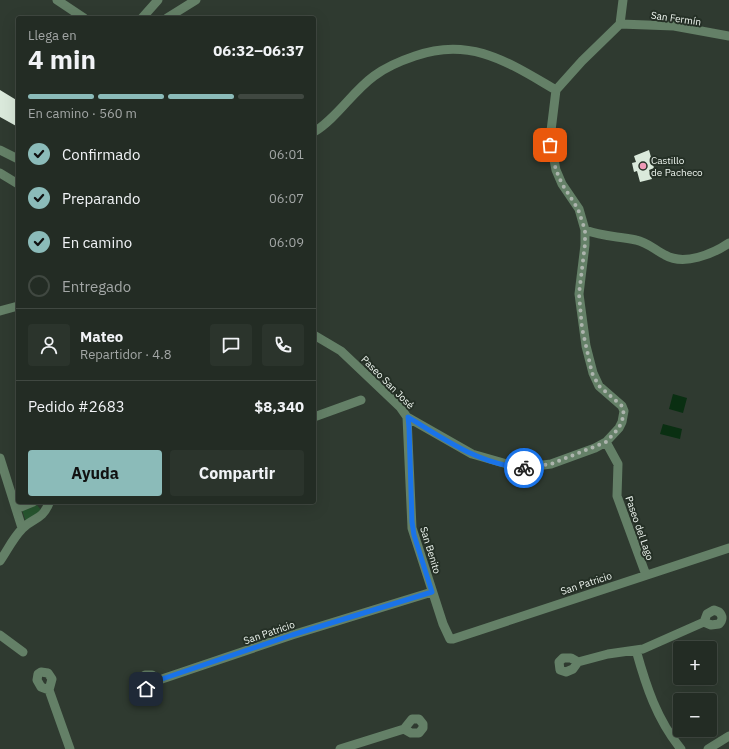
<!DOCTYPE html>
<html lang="es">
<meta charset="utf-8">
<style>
:root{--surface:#232c24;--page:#2b342c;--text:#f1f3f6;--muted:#a3a7a6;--line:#404841;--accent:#8bbbb9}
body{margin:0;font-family:"IBM Plex Sans",sans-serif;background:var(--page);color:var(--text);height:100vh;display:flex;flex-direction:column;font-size:15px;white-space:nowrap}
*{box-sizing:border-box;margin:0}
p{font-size:13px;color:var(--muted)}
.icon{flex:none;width:22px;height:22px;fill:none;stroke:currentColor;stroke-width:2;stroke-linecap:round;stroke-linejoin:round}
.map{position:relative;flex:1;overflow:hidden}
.sheet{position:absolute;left:16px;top:16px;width:300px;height:488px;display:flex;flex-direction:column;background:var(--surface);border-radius:4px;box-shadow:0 4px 16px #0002,0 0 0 1px var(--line)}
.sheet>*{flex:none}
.tools{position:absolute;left:673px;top:641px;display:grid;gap:8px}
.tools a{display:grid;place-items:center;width:44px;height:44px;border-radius:4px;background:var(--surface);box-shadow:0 4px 16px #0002,0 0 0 1px var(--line);font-size:20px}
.pin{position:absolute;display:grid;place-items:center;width:34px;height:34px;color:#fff;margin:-17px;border-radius:8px;box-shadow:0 2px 6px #0006}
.courier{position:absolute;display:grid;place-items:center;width:40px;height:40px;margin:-20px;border:3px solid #1a73e8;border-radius:50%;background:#fff;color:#222;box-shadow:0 1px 5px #0007}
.head em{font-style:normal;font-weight:700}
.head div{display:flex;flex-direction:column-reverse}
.head{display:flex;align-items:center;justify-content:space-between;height:68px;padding:0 12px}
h1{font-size:26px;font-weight:700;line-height:30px}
.bar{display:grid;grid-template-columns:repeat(4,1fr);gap:6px 4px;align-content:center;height:48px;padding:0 12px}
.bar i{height:5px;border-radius:3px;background:var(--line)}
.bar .selected{background:var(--accent)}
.bar p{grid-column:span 4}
.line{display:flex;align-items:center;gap:10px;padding:0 12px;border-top:1px solid var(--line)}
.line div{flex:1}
.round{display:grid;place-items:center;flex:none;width:42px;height:42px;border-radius:4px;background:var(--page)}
ol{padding:0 12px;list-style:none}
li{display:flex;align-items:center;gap:12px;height:44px}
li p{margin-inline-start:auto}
li .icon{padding:4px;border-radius:50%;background:var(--accent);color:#111;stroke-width:4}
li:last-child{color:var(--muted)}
li i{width:22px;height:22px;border:2px solid var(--line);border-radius:50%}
.primary-button{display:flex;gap:8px;margin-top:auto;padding:8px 12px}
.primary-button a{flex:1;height:46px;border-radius:4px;background:var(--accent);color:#111;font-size:16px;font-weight:700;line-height:46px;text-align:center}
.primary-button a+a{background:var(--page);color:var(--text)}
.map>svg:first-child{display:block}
</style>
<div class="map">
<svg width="729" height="749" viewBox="0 0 729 749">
<rect width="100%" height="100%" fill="#2f3a30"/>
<path fill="#27552f" d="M37,505L41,510L26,522L22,510Z"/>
<path fill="#0a2f12" d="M673,394L687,398L683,413L669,409Z
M663,424L682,429L680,439L660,434Z"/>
<path fill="#dae9db" d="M0,90L18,101V127L0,117Z
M649,150L654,168L649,170L652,179L640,182L637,171L634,172L632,163L636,162L634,156Z"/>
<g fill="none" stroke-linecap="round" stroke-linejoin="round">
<path stroke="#648067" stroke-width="9" d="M57,0L84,18
M142,18L158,0
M167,18L196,0
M620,24L674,26L729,36
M620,24L623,0
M314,132C337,118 352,92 374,76C386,67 400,61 415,56C471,36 509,63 556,90
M0,150L18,159
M0,173L18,184
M585,230C604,237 617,236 636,240C647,242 655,250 665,255C684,266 713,254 729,243
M0,311L18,306
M314,335L341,351L400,407L407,417L472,454L521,468L551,464L595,448L606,442L619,428L622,422L624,411L622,406L599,386L593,373L586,346L579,294L585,245V230L579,209L562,184L556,170L550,139L556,90L582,61L620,24
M314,417L361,400
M407,417L412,528L443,624L450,639H453L729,548
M606,442L618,464L617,496L646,575
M0,458L22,528
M16,509L33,502
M0,561C7,551 13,538 22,529C33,517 42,521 49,503L47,502
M0,635L23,652
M636,650C646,686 657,720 681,749
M578,662L571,658H563L559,662L560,670L566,672L573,669L578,662L608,654L643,649L704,622L711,625L719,624C723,620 723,616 719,612L714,610L707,614L704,622
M159,680L152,675H145L140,678L139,682L143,688H150L159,680L292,635L432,592
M49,690L41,687L37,680L38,674L41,672L48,673L52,679L49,690L70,749
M340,749L404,729L412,719H419L423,724V728L419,733H411L404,729
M708,749L729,736"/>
</g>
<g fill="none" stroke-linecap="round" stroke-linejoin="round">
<path stroke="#acb4ad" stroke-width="4" stroke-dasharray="0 7.2" d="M524,468L551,464L606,442L619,428L624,415L622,406L599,386L592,373L582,328L579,294L585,244V230L578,209L562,184L556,170L550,145"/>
<path stroke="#1a73e8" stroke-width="5" d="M146,689L153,687L159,680L292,635L432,592L414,535L412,522L409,427L408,417C443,439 481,465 524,468"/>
</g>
<circle fill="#ef9ab7" stroke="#253026" stroke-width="1.5" cx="643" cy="166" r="4"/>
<g text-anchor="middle" stroke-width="4" stroke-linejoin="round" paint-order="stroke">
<g font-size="10" fill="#eff6f0" stroke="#253026">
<text transform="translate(676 18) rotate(8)" y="4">San Fermín</text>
<text transform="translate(388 382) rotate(45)" y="4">Paseo San José</text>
<text transform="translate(640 528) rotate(71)" y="4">Paseo del Lago</text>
<text transform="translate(431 550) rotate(73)" y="4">San Benito</text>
<text transform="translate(586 583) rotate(-18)" y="4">San Patricio</text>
<text transform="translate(269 632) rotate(-19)" y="4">San Patricio</text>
</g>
<g font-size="10" fill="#eff6f0" stroke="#253026" text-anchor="start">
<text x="651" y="164">Castillo<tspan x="651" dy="12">de Pacheco</tspan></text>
</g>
</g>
</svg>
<div class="tools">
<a>+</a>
<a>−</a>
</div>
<div class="pin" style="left:550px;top:145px;background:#ea580c"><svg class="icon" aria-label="bag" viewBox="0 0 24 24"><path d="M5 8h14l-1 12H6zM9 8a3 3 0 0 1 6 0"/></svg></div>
<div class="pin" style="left:146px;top:689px;background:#1f2937"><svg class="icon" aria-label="home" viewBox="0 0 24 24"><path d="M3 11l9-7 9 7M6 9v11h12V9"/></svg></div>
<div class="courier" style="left:524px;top:468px"><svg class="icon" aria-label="bike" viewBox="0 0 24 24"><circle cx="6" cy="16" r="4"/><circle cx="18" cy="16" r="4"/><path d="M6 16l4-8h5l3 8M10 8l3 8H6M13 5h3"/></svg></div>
<section class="sheet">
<div class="head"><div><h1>4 min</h1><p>Llega en</p></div><em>06:32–06:37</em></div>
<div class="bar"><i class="selected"></i><i class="selected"></i><i class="selected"></i><i></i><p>En camino · 560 m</p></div>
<ol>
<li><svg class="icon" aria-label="check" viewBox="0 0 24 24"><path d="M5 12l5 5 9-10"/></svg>Confirmado<p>06:01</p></li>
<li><svg class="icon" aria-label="check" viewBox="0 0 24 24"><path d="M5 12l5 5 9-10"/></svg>Preparando<p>06:07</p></li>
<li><svg class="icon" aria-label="check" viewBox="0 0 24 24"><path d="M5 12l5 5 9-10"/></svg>En camino<p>06:09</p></li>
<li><i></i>Entregado</li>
</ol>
<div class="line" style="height:72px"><a class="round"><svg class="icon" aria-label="person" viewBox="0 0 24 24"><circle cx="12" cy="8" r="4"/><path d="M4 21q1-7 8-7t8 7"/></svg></a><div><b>Mateo</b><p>Repartidor · 4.8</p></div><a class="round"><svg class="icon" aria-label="chat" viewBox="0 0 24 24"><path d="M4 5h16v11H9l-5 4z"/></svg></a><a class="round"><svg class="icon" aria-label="phone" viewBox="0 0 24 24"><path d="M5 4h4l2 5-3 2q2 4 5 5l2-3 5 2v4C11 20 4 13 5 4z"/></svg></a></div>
<div class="line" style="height:52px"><div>Pedido #2683</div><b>$8,340</b></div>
<div class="primary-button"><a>Ayuda</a><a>Compartir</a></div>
</section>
</div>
